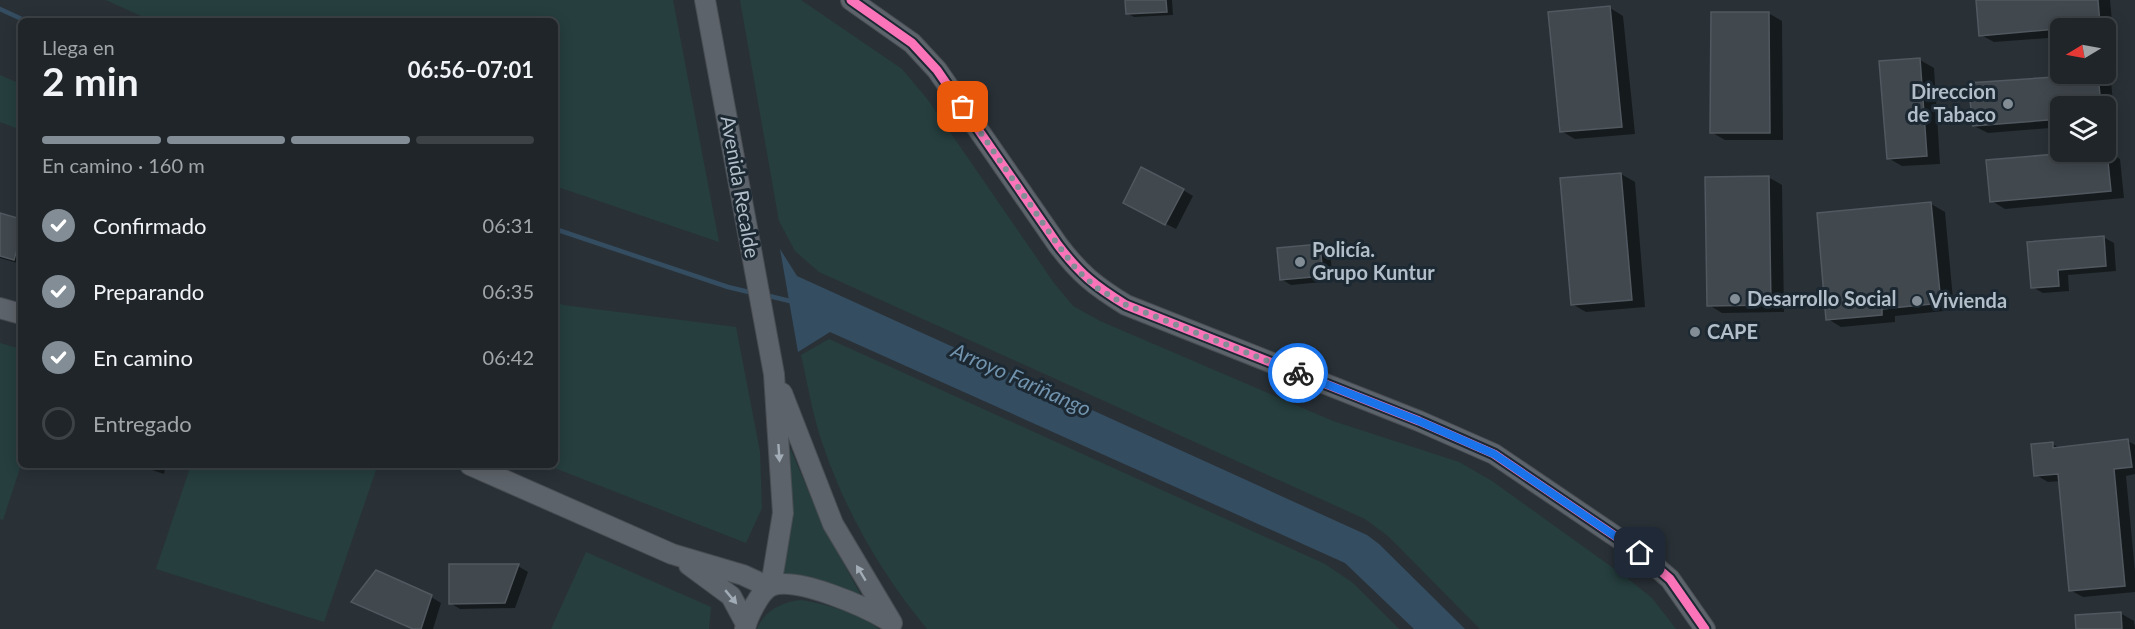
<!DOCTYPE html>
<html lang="es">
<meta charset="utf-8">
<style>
:root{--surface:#1f2529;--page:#2c3135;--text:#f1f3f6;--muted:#a1a5a8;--line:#3c4246;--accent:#828d96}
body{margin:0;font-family:Lato,sans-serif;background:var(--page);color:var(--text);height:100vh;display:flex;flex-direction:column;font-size:22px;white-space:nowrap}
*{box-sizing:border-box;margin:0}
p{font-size:20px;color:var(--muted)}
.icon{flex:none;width:33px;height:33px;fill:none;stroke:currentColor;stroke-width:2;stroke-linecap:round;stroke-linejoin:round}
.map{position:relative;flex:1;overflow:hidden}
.drawer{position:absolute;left:18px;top:18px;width:540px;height:450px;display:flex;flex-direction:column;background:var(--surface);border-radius:9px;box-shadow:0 3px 15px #0003,0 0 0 2px var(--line)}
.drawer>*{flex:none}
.needle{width:39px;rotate:260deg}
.controls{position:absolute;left:2050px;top:18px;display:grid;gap:12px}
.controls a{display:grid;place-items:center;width:66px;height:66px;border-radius:9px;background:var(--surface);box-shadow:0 3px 15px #0003,0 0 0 2px var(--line);font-size:30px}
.pin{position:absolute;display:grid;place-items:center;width:51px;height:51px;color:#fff;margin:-26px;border-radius:12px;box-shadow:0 3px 9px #0006}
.courier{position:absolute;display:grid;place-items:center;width:60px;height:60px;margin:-30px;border:4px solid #1a73e8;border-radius:50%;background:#fff;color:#222;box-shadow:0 2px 8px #0007}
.head em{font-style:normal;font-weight:700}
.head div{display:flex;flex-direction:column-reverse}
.head{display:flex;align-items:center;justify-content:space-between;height:102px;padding:0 24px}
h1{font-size:39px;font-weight:700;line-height:45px}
.bar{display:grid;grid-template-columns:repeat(4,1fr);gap:9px 6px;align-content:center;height:72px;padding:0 24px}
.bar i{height:8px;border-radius:4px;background:var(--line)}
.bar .on{background:var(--accent)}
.bar p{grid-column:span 4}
ol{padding:0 24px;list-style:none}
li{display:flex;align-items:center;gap:18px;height:66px}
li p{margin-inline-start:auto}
li .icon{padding:6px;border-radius:50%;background:var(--accent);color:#fff;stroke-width:4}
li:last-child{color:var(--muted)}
li i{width:33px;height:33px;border:3px solid var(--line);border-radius:50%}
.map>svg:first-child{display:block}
</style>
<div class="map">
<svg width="2135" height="629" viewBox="0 0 2135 629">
<rect width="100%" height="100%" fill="#293137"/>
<path fill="#263e3e" d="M106,0H673L719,242L555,186V21H152Z
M740,0H801L902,69L928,100L1054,283L1073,306L1100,321L1333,421L1459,462L1492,481L1627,578L1652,598L1676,629H1480L1388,536L1365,519L819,272L795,251L779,221Z
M0,75L21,84V130L0,122Z
M555,302L563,305L736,327L760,452L762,508L746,543L547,465H555Z
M829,339L1325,564L1353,583L1399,629H927C882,574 846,513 823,445C813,417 808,385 801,355Z
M0,343L21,349V465L3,520L0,519Z
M788,443L824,528L862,597L808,577L782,574C795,526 793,492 788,443Z
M191,465H369L377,467L324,622L156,569Z
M586,552L711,607L709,629H551Z
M801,600C827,604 858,613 879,629H757C765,610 782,602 801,600Z"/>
<path fill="#354d61" d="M780,249L797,276L1367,535L1379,544L1465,629H1414L1345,563L830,332L798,352Z"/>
<path fill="#0007" d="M1126,0H1172L1173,15L1134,17L1127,13Z
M1978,0H2110L2113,32L2106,33V28H2061V37L1994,42L1981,35Z
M1610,8L1623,16L1635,134L1575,139L1561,131Z
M1768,13L1782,21L1783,140H1725L1711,132Z
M1920,60L1934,68L1940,164L1902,166L1888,158Z
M2097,74L2111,82L2115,122L2106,123V106H2061V127L1988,133L1974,126Z
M2107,151L2120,159L2124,198L2005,209L1992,201L1988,161Z
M1621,174L1635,182L1645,307L1586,312L1572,304Z
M1768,177L1782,185L1784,312L1722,313L1709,305Z
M1183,190L1193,196L1176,229L1135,208Z
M1931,204L1945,212L1954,310L1895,316V322L1841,327L1828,319Z
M0,215L21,221V264L0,258Z
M2103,237L2114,243L2116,271L2068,275L2069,291L2043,293L2032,287Z
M1320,245L1330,251L1333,281L1291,285L1281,279Z
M2128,441L2135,445V474L2126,476L2135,572V592L2083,597L2070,590L2060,481L2048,482L2036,475L2052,444L2060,448Z
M137,465H166L164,474Z
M518,566L528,572L515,608L460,609L450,603Z
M431,597L441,603L433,629H413L353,602Z
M2120,613L2134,621L2135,629H2077Z"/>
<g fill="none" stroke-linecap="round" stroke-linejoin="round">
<path stroke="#354d61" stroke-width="4.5" d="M0,9L26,21
M555,229L728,287L753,293
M765,295L794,302"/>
</g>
<path fill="#41484e" stroke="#51585f" stroke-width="1.5" d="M1125,0H1166L1167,12L1126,14Z
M1976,0H2098L2100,25L1979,36Z
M1610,6L1622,127L1560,132L1548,12Z
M1711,12H1769L1770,133H1710Z
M1920,58L1927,156L1887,159L1879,61Z
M2098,74L2101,106H2061V119L1973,126L1968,83Z
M2081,152H2107L2111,191L1990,202L1986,160Z
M1141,167L1184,189L1165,225L1123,203Z
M1621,173L1632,300L1571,305L1560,178Z
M1769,176L1771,305L1707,306L1705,177Z
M1931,202L1941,303L1882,309V315L1826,320L1817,213Z
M0,213L21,219V235L14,260L0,256Z
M2104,236L2106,266L2058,270L2059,286L2031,288L2027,242Z
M1320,244L1323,276L1280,280L1277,248Z
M2128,439L2132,467L2114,469L2125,586L2069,591L2058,474L2034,476L2031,444L2053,442V448Z
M449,564H519L505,603L449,604Z
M376,570L432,595L421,629H413L351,602Z
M2121,612L2122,629H2076L2075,615Z"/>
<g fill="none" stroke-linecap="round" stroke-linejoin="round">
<defs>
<path id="secondary" d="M705,0L774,374L783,513L771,586
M851,0L912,43L937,70L1058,245C1080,274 1095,286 1126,305L1419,421L1494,454L1640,553L1670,579L1705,629
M0,308L21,314
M782,393L833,524L892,623
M470,465L672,554L743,575L769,587
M689,565L731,596L746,624
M745,629C747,618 760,591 771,586C797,576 866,607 889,621"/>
</defs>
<use href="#secondary" stroke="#474d52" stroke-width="22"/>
<use href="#secondary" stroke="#5d636a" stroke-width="20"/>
<defs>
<path id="cycleway" d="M851,0L912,43L937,70L1058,245C1080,274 1095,286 1126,305L1419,421L1494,454L1640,553L1670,579L1705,629"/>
</defs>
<use href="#cycleway" stroke="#1c2832" stroke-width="13"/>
<use href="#cycleway" stroke="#fb73b8" stroke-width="9"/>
</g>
<defs><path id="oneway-solid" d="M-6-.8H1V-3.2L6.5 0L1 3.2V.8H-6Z" transform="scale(1.5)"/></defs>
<g fill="#a1acb6">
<use href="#oneway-solid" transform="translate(779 453) rotate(86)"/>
<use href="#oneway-solid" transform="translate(861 573) rotate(-121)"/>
<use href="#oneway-solid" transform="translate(731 597) rotate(50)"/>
</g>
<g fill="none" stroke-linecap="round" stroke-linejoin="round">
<path stroke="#828d96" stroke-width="6" stroke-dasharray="0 10.8" d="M963,107L1058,245L1077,270L1097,288L1126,305L1298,373"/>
<path stroke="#1a73e8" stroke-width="8" d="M1298,373L1419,421L1494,454L1640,553"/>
</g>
<g fill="#828d96" stroke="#1c2832" stroke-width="2">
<circle cx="2008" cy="104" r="6"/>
<circle cx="1300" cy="262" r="6"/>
<circle cx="1735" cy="299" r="6"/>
<circle cx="1917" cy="301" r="6"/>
<circle cx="1695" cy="332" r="6"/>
</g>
<g text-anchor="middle" stroke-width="6" stroke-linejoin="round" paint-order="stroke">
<g font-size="20" font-weight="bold" fill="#b2bec9" stroke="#1c2832" text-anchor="start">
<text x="1996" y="99" text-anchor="end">Direccion<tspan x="1996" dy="23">de Tabaco</tspan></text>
<text x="1312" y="257">Policía.<tspan x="1312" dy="23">Grupo Kuntur</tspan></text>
<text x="1747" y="306">Desarrollo Social</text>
<text x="1929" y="308">Vivienda</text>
<text x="1707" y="339">CAPE</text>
</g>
<g font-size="20" fill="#b2bec9" stroke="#1c2832">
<text transform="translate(740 187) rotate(80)" y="7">Avenida Recalde</text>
</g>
<g font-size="21" font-style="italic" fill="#7193ad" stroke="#1c2832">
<text transform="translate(1021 380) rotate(24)" y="7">Arroyo Fariñango</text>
</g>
</g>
</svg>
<div class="controls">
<a><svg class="needle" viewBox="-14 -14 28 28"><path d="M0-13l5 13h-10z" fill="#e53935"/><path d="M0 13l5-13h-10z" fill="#a1a5a8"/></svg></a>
<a><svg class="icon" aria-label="layers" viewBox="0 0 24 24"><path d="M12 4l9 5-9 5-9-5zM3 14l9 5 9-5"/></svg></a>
</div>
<div class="pin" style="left:963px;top:107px;background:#ea580c"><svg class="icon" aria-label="bag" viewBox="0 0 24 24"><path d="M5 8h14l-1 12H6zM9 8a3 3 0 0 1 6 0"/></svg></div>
<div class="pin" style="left:1640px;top:553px;background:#1f2937"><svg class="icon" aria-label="home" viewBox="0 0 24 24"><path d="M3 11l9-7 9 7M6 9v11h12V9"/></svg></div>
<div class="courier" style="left:1298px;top:373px"><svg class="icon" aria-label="bike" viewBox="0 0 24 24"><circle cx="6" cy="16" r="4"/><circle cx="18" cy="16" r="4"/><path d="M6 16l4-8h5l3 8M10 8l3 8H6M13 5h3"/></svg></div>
<section class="drawer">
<div class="head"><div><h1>2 min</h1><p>Llega en</p></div><em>06:56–07:01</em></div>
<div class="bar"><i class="on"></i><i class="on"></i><i class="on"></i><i></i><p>En camino · 160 m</p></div>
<ol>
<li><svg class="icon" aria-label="check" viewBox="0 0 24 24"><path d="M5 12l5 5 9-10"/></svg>Confirmado<p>06:31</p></li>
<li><svg class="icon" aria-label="check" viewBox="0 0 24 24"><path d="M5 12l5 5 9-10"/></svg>Preparando<p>06:35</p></li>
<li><svg class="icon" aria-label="check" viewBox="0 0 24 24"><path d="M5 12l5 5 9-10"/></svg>En camino<p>06:42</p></li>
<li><i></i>Entregado</li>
</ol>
</section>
</div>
